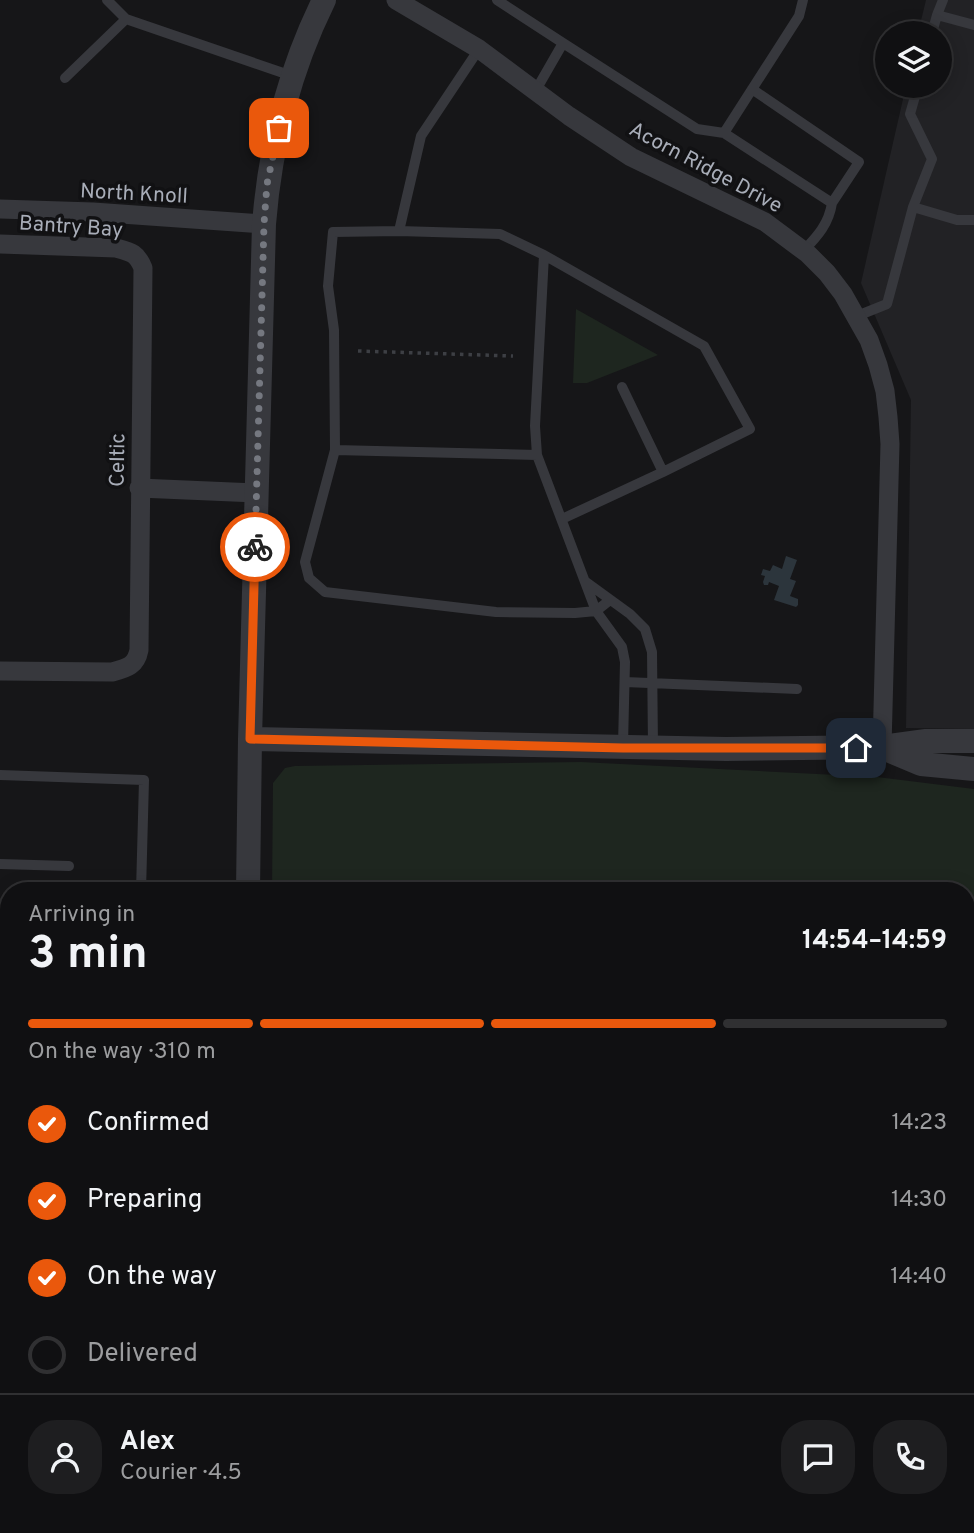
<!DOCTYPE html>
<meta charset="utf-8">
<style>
:root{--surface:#101012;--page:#1e1e20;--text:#f1f3f6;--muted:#9c9d9f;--line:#303032;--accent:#ea580c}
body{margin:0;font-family:Overpass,sans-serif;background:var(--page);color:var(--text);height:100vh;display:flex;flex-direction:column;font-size:26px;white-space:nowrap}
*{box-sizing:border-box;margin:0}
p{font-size:23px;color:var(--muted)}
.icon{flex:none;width:38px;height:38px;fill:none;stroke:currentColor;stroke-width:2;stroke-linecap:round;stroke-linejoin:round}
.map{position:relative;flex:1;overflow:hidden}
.side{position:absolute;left:0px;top:882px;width:975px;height:651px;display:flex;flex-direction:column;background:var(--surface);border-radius:28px 28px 0 0;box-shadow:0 4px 18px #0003,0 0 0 2px var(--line)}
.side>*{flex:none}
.buttons{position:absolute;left:875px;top:21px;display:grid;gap:14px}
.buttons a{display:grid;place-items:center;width:77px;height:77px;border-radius:50%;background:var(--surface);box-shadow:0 4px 18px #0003,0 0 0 2px var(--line);font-size:35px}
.pin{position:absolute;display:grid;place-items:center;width:60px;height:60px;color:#fff;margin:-30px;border-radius:14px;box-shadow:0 4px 10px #0006}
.courier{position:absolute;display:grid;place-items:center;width:70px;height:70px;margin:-35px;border:5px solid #ea580c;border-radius:50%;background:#fff;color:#222;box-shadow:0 2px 9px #0007}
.summary em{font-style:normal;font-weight:700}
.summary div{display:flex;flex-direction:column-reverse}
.summary{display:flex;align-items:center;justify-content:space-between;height:119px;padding:0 28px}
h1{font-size:46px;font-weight:700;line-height:52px}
.bar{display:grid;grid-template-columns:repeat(4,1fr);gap:10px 7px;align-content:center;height:84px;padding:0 28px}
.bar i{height:9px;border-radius:5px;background:var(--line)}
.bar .active{background:var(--accent)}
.bar p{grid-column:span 4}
.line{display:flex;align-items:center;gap:18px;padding:0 28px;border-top:2px solid var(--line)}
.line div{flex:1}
.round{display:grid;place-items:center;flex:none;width:74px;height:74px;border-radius:28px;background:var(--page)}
ol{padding:0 28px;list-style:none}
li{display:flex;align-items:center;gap:21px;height:77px}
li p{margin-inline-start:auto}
li .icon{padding:7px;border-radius:50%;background:var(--accent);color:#fff;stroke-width:4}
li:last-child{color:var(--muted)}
li i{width:38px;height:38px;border:4px solid var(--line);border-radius:50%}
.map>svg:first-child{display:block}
</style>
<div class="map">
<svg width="974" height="1533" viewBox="0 0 974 1533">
<rect width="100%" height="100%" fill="#161618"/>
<path fill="#222225" d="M926,0H974V729L906,728L911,400L861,283L906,86H940V33H918Z
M974,1403V1533H876L883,1524H966V1415Z"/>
<path fill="#1e261f" d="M576,309L658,355L587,383H573Z
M581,762L877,777L974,789V1180L966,1178V891H272L273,783L285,768L295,766Z"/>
<path fill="#2c353c" d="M786,556L797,560L790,579L796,581L790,596L798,599V605L796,607L774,600L779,586L769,582L768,585H764L763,582L765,576L761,575L763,569L770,571L773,565L782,569Z"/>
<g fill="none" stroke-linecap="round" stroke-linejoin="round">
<path stroke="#3d3f44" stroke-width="3.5" stroke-dasharray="3.5 5" stroke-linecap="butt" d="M358,351L513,356"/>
<path stroke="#37383d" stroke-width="10" d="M107,0L126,19L292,76
M497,0L563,43L536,90
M937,15L974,25
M932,33L937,15L943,0
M563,43L697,129L724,133L799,16L803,0
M65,78L126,19
M724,133L832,203L859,162L752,89
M913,207L957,220H974
M399,231L421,136L479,49
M804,250C818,236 829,223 832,203
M544,255L535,426L537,455L596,611L622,647L625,662L623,745
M857,316L887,304L913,207L932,159L910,114L918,86
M622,387L663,472
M335,450L537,455
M562,519L663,472L750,429L704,346L544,255L500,234L399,231L333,232L328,286L334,330L335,450L305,562L309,578L325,592L496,612L575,613L596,611L610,600
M586,582L630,614L645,629L652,652L653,747
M625,682L797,689
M0,775L144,780L141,891
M0,864L69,866
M0,1020H9"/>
<path stroke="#37383d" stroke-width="19" d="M396,0L479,49L569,116L631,157L765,222L808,254L827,273L843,294L869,340L878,365L885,391L888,417L890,444L882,747
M0,209L93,212L264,224
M0,244L116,248C131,252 137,253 143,268L139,650C136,666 127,668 112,672L0,671
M139,488L257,493
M0,1127H9
M966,1205L974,1209
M0,1247H9
M114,1533V1524"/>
<path stroke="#37383d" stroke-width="24" d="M250,739L726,749L882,747L926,741H974
M883,748L921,764L974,769
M248,891L250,739L264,224C270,147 290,69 324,0
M236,1533V1524"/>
<path stroke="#53555c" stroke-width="30" d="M966,1319L974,1305
M966,1391L974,1379
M808,1533L816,1524
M864,1533L871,1524"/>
</g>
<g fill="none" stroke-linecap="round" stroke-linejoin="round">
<path stroke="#757880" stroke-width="7" stroke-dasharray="0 12.6" d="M255,547L264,224L267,184L279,128"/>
<path stroke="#ea580c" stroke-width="9" d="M255,547L250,739L623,748H856"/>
</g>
<g text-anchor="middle" stroke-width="7" stroke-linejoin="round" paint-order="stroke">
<g font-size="21" fill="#a8adb8" stroke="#111113">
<text transform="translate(706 167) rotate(28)" y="7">Acorn Ridge Drive</text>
<text transform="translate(134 193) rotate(3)" y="7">North Knoll</text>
<text transform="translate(71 226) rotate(4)" y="7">Bantry Bay</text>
<text transform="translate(117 460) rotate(-89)" y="7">Celtic</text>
</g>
</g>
</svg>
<div class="buttons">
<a><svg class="icon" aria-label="layers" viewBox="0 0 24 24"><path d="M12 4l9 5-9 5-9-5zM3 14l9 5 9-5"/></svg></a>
</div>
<div class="pin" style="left:279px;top:128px;background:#ea580c"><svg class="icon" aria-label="bag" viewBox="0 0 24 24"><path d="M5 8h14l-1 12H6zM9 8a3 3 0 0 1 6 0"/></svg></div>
<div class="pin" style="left:856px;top:748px;background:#1f2937"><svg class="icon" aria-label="home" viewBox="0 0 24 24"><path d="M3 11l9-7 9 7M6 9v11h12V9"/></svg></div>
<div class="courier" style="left:255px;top:547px"><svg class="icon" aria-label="bike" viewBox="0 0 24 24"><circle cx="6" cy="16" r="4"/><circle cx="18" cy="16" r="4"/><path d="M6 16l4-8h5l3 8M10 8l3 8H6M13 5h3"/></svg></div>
<section class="side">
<div class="summary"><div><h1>3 min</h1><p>Arriving in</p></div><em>14:54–14:59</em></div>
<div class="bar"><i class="active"></i><i class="active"></i><i class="active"></i><i></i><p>On the way · 310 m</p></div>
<ol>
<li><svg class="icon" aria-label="check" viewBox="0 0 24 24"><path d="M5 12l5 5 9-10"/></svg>Confirmed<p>14:23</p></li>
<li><svg class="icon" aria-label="check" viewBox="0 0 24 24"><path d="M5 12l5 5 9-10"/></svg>Preparing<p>14:30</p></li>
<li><svg class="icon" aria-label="check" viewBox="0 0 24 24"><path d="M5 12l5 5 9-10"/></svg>On the way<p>14:40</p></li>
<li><i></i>Delivered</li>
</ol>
<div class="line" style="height:126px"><a class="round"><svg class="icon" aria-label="person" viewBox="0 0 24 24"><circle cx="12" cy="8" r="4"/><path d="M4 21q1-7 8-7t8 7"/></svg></a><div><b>Alex</b><p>Courier · 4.5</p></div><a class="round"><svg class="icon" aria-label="chat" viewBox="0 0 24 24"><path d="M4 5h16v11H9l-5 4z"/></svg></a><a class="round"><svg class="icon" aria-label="phone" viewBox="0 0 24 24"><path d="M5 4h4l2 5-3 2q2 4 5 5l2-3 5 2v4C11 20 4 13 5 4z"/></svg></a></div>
</section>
</div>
